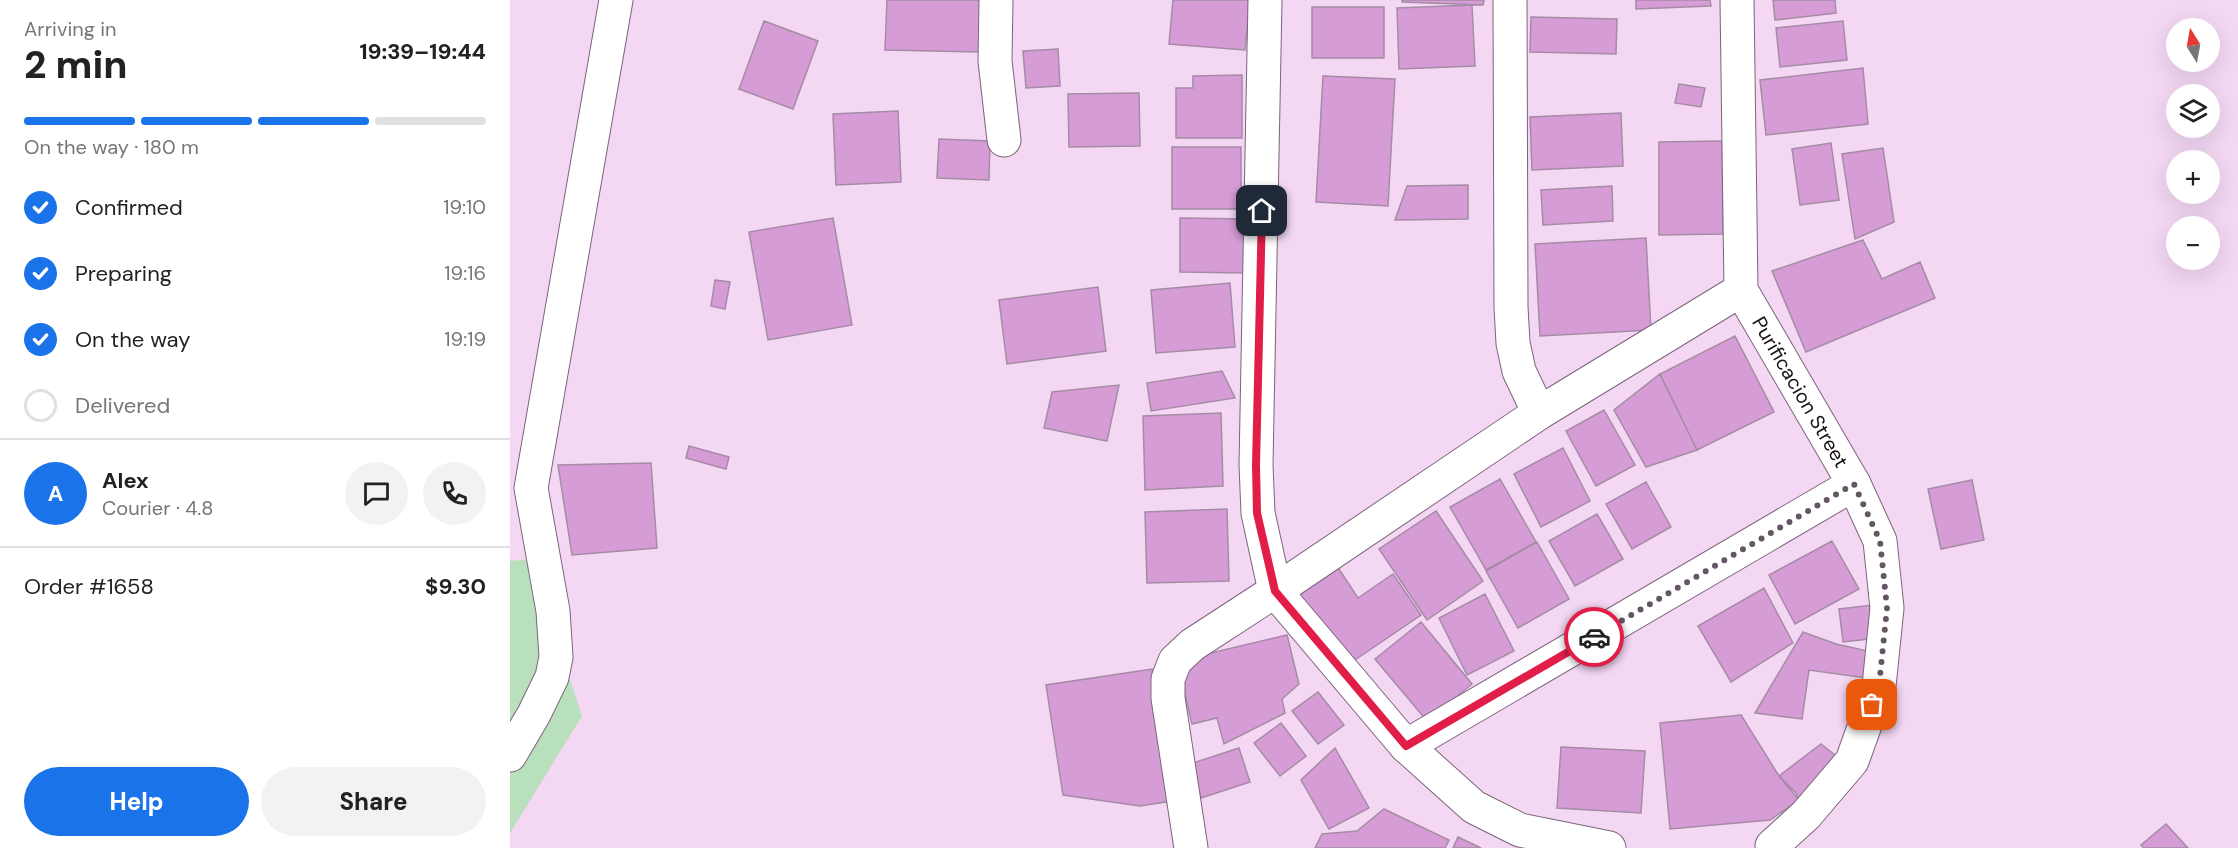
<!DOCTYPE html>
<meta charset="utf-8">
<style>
:root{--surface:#fff;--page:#f2f2f2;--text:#222;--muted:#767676;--line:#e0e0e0;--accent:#1a73e8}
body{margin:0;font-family:"DM Sans",sans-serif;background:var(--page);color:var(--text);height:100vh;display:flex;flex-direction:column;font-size:22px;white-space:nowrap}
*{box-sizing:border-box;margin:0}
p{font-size:20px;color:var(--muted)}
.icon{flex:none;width:33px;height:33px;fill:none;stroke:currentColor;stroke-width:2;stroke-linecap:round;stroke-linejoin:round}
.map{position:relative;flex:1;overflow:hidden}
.side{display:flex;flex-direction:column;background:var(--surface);width:510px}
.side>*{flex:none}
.needle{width:39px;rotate:349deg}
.tools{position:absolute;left:1656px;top:18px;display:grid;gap:12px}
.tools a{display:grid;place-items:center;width:54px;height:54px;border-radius:50%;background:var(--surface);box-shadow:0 6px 24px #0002;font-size:30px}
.pin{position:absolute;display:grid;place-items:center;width:51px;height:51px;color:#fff;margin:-26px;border-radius:12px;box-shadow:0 3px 9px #0006}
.courier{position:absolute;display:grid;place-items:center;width:60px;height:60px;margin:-30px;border:4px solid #e11d48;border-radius:50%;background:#fff;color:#222;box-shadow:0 2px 8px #0007}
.head em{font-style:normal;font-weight:800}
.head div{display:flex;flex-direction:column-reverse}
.head{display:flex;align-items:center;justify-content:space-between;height:102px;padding:0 24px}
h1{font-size:39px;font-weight:800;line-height:45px}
.bar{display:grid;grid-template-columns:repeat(4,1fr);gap:9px 6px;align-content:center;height:72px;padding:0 24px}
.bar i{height:8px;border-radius:4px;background:var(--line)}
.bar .on{background:var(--accent)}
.bar p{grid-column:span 4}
.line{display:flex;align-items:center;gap:15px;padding:0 24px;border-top:2px solid var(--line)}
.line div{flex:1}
.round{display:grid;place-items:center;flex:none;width:63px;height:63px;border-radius:32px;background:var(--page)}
ol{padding:0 24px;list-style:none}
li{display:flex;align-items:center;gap:18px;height:66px}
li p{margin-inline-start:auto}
li .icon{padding:6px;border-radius:50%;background:var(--accent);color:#fff;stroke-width:4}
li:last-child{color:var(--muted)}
li i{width:33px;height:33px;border:3px solid var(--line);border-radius:50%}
.primary-button{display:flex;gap:12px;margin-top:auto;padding:12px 24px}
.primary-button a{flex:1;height:69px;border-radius:36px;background:var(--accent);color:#fff;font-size:24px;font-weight:800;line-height:69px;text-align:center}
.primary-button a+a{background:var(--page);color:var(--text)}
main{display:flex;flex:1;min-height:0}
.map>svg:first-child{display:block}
</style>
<main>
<section class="side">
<div class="head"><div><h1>2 min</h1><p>Arriving in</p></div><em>19:39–19:44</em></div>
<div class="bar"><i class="on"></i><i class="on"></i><i class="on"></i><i></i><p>On the way · 180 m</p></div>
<ol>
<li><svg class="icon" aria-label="check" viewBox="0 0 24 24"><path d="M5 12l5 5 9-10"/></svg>Confirmed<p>19:10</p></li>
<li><svg class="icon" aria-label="check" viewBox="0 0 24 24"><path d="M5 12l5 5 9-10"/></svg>Preparing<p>19:16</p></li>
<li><svg class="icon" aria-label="check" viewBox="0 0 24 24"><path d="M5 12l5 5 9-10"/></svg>On the way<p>19:19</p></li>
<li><i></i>Delivered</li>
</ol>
<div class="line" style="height:108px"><b class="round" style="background:var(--accent);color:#fff">A</b><div><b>Alex</b><p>Courier · 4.8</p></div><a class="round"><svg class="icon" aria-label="chat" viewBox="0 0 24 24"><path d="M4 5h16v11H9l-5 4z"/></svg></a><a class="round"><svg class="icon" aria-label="phone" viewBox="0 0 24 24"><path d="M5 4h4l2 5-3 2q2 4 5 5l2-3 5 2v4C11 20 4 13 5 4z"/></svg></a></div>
<div class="line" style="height:78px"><div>Order #1658</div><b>$9.30</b></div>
<div class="primary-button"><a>Help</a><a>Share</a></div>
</section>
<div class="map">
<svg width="1728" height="848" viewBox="0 0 1728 848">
<rect width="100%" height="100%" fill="#f3d7f3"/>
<path fill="#b9e0bd" d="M20,559L72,716L0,833V561Z"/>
<path fill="#d69cd6" stroke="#a58ba5" stroke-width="1.5" d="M377,0H471L470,52L375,50Z
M663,0H740L735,50L659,44Z
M892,0H974L973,5L892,2Z
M1126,0H1200L1201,6L1126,9Z
M1263,0H1325L1326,13L1265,20Z
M962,5L965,66L889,69L887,8Z
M802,7H874V58H802Z
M1021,17L1107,19L1106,54L1020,52Z
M254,21L308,41L283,109L229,89Z
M1333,21L1337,60L1270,67L1266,28Z
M548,49L550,86L516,88L513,51Z
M1353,68L1358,124L1256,135L1250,80Z
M732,75V138H666V88H683V76Z
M813,76L885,79L878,206L806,202Z
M1169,84L1195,88L1191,107L1165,103Z
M629,93L630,146L559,147L558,94Z
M388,111L391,182L326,185L323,114Z
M1111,113L1113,166L1022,170L1020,117Z
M429,139L480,141L479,180L427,178Z
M1212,141L1213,234L1149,235V142Z
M1321,143L1329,200L1290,205L1282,149Z
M662,147H731V209H662Z
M1373,148L1384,222L1345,239L1332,154Z
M958,185V219L885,220L897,186Z
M1102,186L1103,221L1033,225L1031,190Z
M323,218L342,325L258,340L239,232Z
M670,218L738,219L737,273L670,272Z
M1136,238L1141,330L1030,336L1025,244Z
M1353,240L1372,279L1410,262L1425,298L1296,352L1262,271Z
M205,280L220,282L215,309L201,306Z
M720,283L725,347L646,353L641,290Z
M588,287L596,351L497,364L489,300Z
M1225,336L1264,412L1187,450L1150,374Z
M712,371L725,398L641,411L637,383Z
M1150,374L1187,450L1136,467L1104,410Z
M609,385L597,441L534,428L542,392Z
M1094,410L1125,465L1086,486L1056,431Z
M711,413L713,486L635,490L633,416Z
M179,446L219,457L216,469L176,458Z
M1053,448L1080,501L1031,527L1004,474Z
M141,463L147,548L62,555L48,465Z
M990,479L1026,542L976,570L940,507Z
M1462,480L1474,540L1431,549L1418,489Z
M1136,482L1161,527L1122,549L1096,504Z
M717,509L719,581L637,583L635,512Z
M926,511L973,581L917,620L869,549Z
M1087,514L1113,559L1065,586L1039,541Z
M1322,541L1349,589L1285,624L1259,575Z
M1027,542L1059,599L1008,628L976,571Z
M827,566L848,598L883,574L911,615L836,666L786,594Z
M1254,588L1283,643L1221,682L1188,626Z
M975,594L1004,651L957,675L929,618Z
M1363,605L1368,638L1333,642L1329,609Z
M911,622L962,684L917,721L865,659Z
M1293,632L1326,644L1362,652L1356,678L1299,670L1292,719L1245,713Z
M777,635L789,684L772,699L775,713L714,744L707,718L682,724L667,661Z
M642,669L662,801L630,806L553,795L536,685Z
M808,692L834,725L808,744L782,711Z
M1231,715L1269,776L1289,800L1260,820L1160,829L1150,723Z
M771,723L796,756L770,776L744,743Z
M1311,744L1334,762L1295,810L1286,793L1269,776Z
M1051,747L1135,751L1131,813L1047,808Z
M729,748L740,782L691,798L680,764Z
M825,748L859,808L819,829L791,780Z
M874,809L939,840L935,848H805L812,834L847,831Z
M1656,824L1678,848H1634L1631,845Z
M948,837L971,848H943Z"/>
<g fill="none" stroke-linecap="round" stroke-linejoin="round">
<defs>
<g id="minor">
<path d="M486,0L485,61L494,140"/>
<path d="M755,0L746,465L748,513L765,591L896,746L964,807L1010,830L1099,848"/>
<path d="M1000,0L1001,307L1003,343L1009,371L1029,413"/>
<path id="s1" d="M1227,0L1231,290L1344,484L1370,541L1377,608L1369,686L1342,761L1296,815L1262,846"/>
<path d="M896,746L1344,484"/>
<path d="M0,755L24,714L42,677L46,657L43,611L21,488L106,0"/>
<path d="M681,848L658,698V679L665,661L682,645L765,591L1029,413L1231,290"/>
</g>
</defs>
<use href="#minor" stroke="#7c647c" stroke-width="35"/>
<use href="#minor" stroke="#fff" stroke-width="33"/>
</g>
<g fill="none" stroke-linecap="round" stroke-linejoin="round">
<path stroke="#655665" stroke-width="6" stroke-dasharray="0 10.8" d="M1084,637L1344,484L1370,541L1377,608L1369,686L1362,705"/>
<path stroke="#e11d48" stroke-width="8" d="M752,211L746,465L747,513L765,591L896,746L1084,637"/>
</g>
<g text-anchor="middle" stroke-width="5" stroke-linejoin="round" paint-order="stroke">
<g font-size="20" fill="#191019" stroke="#f3d7f3">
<text dy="7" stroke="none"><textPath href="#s1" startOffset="408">Purificacion Street</textPath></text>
</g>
</g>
</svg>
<div class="tools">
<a><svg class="needle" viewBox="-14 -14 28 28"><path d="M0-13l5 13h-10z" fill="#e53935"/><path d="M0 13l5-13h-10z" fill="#767676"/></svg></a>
<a><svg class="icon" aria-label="layers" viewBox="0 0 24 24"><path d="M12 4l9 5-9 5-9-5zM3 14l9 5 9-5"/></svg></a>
<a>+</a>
<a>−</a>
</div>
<div class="pin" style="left:1362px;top:705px;background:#ea580c"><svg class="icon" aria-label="bag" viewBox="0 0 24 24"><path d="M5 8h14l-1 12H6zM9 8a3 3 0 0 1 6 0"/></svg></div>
<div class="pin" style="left:752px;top:211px;background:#1f2937"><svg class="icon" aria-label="home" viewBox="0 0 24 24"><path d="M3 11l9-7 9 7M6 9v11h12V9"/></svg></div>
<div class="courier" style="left:1084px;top:637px"><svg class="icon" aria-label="car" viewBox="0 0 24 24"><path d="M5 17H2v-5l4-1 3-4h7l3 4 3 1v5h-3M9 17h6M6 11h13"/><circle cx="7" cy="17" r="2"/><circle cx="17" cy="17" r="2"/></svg></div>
</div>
</main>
